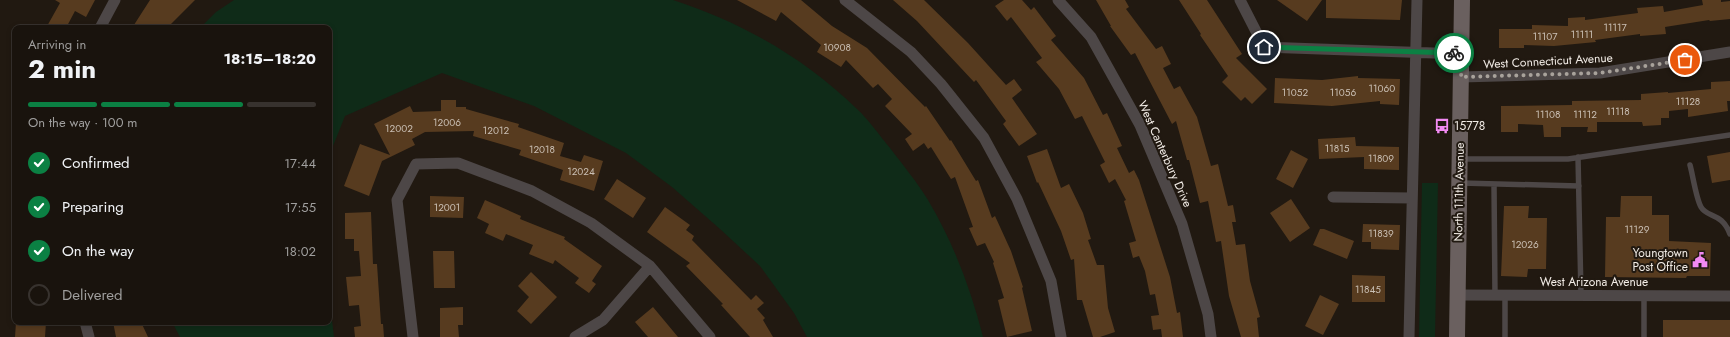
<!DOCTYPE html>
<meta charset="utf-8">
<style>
:root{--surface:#19130d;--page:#26201b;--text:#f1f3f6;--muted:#9f9e9d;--line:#37322e;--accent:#0b8043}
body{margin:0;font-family:Jost,sans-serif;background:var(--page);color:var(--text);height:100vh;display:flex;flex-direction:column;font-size:15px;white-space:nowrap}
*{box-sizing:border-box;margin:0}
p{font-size:13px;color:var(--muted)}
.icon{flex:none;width:22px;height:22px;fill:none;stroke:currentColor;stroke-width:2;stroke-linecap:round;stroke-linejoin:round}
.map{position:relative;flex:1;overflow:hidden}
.panel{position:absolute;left:12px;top:25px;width:320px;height:300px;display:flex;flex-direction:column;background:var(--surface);border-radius:8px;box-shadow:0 2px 6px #0003,0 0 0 1px var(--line)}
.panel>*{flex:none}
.pin{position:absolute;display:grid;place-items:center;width:34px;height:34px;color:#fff;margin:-17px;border:2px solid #fff;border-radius:50%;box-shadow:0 1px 4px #0007}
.courier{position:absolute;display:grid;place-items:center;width:40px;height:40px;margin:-20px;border:3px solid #0b8043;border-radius:50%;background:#fff;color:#222;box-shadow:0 1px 5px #0007}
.headline em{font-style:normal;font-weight:700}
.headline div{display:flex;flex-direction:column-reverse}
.headline{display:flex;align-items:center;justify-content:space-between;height:68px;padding:0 16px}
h1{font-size:26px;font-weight:700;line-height:30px}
.bar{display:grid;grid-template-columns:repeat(4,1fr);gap:6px 4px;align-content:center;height:48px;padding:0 16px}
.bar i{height:5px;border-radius:3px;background:var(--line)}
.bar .on{background:var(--accent)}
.bar p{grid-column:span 4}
ol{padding:0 16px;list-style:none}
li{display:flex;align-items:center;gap:12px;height:44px}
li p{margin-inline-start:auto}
li .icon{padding:4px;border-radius:50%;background:var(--accent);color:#fff;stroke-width:4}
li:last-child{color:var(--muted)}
li i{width:22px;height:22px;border:2px solid var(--line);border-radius:50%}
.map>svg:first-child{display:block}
</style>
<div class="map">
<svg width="1730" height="337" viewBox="0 0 1730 337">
<rect width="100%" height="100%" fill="#211911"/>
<path fill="#0f2b18" d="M234,0H673C741,22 805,58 857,109C869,120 879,135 890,148C903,165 917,182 928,200C953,242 971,289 983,337H807L794,313L760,266L720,229L672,187L626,153L534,106L442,73L345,116L329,156V28H200L216,12Z
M1422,183H1438L1435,337H1419Z
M329,295L334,337H180L172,322H329Z"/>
<path fill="#573b1f" d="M55,0H95L86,17L75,11L66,28H46L60,3Z
M150,0H195L167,28H132Z
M737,0H801L832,26L867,48L925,107L926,106L950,141L951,140L976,181L978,180L992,218L995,216L1011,251L1023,287L1022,288L1032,331L1007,337L998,300L1004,298L993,263L994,262L985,243L977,246L969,228L973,227L955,177L951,179L931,147L928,149L924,143L913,151L905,139L912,134L885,106L892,99L878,84L873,88L846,60L841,67L817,52L821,45L781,12L776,21Z
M893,0H924L968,43L1006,85L1014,79L1022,90L1012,98L1037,134L1019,146L1003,124L1006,121L976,80L974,82L917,21Z
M1004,0H1022L1031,10L1034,7L1056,36L1051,40L1084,78L1103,115L1107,113L1122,146L1117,148L1129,173L1134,170L1139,180L1170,277L1177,313L1180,312L1183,337H1162L1161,329L1153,330L1151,316L1159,315L1155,294L1150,295L1145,271L1139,256L1133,258L1129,243L1136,241L1124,201L1126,200L1115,179L1109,183L1100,165L1105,162L1082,116L1075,119L1059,89L1036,62L1042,58L1011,17L1007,21L995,6Z
M1096,0H1125L1129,7L1126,9L1156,49L1162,46L1171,64L1163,68L1174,89L1180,86L1197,117L1211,166L1218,164L1228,206L1233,205L1236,222H1232L1236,245L1245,244L1250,281L1260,317L1257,318L1259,337H1241L1229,296L1221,241L1216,242L1208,201L1200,203L1189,160H1187L1176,121L1172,124L1135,53L1131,55L1110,26H1111Z
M1179,0H1207L1242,54L1236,58L1267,89L1252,104L1245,97L1241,101L1222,82L1228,76L1200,35L1201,34Z
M1277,0H1322L1307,21Z
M1326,0H1402L1400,20L1326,18Z
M1702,0H1721V2L1730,1V19L1710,21L1709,20L1665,27L1666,34L1640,36V34L1595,40L1596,42L1554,46L1524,45V48H1499V29H1532V25L1568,26V18L1585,17V20L1638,13L1637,8L1663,6L1664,12L1703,5Z
M1358,76V78L1400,79L1399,105L1380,104V101L1332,106L1274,103L1275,78L1322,80Z
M1730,81V101H1727L1728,111L1688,117V109L1669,111V118H1661V125L1643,126L1642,122H1597V132H1587L1588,127H1561V137H1544L1543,125L1518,124V132H1501V106L1572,105V101L1641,100V94L1668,92V93L1711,89V82Z
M441,100H456V107H466V109L519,124L518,127L564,143L560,156L581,162L584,155L603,161L594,191L560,180L563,170L519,155L521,150L473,136L474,131L425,132L412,139L415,145L382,161L369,196L344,186L360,144L390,155L374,124L410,106L413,112L441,111Z
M1355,137L1356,146L1399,147V170L1364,169V157L1319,159L1318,139Z
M1047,149L1061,188L1069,184L1083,213L1091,239L1088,240L1097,265H1104L1108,308L1115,332L1100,337H1093L1082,300H1077L1074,259L1071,260L1061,231L1038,182L1037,183L1027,156Z
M1291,150L1308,159L1293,188L1276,179Z
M1730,152V180L1712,183L1707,156Z
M617,179L646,198L633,218L604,199Z
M430,196L464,197L463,218L430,217Z
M1621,196H1652V215H1669V241L1711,243L1710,276H1687L1686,278L1605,277L1606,217H1620Z
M1291,199L1310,228L1290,242L1270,213Z
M485,200L521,216L520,219L565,237L564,239L602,266L592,281L596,284L589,293L575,283L579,278L555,260L553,264L529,254L533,245L506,234L503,241L485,233L489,224L477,218Z
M1504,206H1529L1528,218H1547L1546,269H1528L1527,277L1501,276Z
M665,207L690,225L686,230L694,236L692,240L751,300L756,295L764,303L757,309L765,318L763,320L773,337H750L721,305L723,304L686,266L690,263L647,232Z
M371,212L373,264H377L381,324H383L384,337H355L354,327L361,326L359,305L349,306L346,277L361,276L359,251H354V239H345V213Z
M1363,224L1400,225L1399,250L1371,249V242H1362Z
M1320,229H1324L1354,241L1347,259L1313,245Z
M433,251H454L455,288H434Z
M531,272L557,297L531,324L517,311L529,297L518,286Z
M1352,275L1385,276V302H1352Z
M1320,295L1339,304L1323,335L1305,326Z
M463,307V325H458L459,337H440V308Z
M653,307L678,337H648L635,322Z
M1663,320H1730V337H1663Z
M16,322H46L45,337H15Z
M113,322H141L148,337H116Z"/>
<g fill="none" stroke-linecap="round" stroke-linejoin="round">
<path stroke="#4d4747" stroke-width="5.5" d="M1578,157L1581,295
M1460,159H1568L1730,135
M1690,165C1693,176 1696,198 1701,207C1707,218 1722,212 1730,234
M1461,183L1579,186
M1494,184L1495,295
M1644,295V337
M1505,337V295"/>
<path stroke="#4d4747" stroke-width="11" d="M845,0L911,52L941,84L984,138L1017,199L1051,281L1061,337
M1058,0L1091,37L1140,125L1182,224L1208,314L1211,337
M1240,0L1264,47L1462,54
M100,28L115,0
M1461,77L1600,73L1730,52
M1333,197L1412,198
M1457,295L1730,296
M85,322L89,337
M413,337L397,200L416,164L458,163L532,191L591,223L650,266L710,337
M575,337L603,320L650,266
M1409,337L1417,0"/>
<path stroke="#6a605f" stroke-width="16" d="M1457,337L1462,0"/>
</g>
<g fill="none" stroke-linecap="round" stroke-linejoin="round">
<path stroke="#a8a29b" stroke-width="4" stroke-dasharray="0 7.2" d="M1454,53L1462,54L1461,77L1600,73L1685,60"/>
<path stroke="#0b8043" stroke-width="5" d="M1264,47L1454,53"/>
</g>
<defs>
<symbol id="bus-bare" viewBox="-9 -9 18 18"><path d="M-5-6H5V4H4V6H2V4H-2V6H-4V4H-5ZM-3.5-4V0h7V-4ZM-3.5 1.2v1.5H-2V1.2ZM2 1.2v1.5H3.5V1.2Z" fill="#f28af3" stroke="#211911" stroke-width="2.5" paint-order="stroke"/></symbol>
<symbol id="civic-bare" viewBox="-9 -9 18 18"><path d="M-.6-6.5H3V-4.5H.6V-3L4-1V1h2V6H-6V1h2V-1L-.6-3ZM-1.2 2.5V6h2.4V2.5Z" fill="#f28af3" stroke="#211911" stroke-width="2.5" paint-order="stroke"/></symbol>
</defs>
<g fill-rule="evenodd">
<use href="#bus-bare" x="1431" y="115" width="22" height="22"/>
<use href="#civic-bare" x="1689" y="249" width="22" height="22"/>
</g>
<g text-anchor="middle" stroke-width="4" stroke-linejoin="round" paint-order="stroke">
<g font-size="10" fill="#cabfb4">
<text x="1615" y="31">11117</text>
<text x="1582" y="38">11111</text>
<text x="1545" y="40">11107</text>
<text x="837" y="51">10908</text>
<text x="1382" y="92">11060</text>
<text x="1295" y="96">11052</text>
<text x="1343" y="96">11056</text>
<text x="1688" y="105">11128</text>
<text x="1618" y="115">11118</text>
<text x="1548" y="118">11108</text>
<text x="1585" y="118">11112</text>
<text x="447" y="126">12006</text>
<text x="399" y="132">12002</text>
<text x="496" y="134">12012</text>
<text x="1337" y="152">11815</text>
<text x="542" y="153">12018</text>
<text x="1381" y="162">11809</text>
<text x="581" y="175">12024</text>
<text x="447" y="211">12001</text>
<text x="1637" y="233">11129</text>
<text x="1381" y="237">11839</text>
<text x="1525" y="248">12026</text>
<text x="1368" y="293">11845</text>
</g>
<g font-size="12" fill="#f1ebe5" stroke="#211911">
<text transform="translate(1548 61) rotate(-3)" y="4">West Connecticut Avenue</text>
<text transform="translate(1165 154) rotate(66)" y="4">West Canterbury Drive</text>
<text transform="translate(1459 192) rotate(-89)" y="4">North 111th Avenue</text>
<text x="1594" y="286">West Arizona Avenue</text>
</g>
<g font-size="12" fill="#f1ebe5" stroke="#211911" text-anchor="start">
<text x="1454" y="130">15778</text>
<text x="1688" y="257" text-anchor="end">Youngtown<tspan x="1688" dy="14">Post Office</tspan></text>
</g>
</g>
</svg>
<div class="pin" style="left:1685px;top:60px;background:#ea580c"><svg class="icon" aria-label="bag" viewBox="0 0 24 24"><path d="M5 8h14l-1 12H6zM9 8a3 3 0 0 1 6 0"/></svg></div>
<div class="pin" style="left:1264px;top:47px;background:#1f2937"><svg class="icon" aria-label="home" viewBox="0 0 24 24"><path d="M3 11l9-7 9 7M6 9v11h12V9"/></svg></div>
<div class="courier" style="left:1454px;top:53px"><svg class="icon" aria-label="bike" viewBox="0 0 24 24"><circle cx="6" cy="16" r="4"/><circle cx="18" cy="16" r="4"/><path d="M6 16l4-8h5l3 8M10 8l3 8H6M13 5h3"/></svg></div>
<section class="panel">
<div class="headline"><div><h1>2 min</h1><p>Arriving in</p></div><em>18:15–18:20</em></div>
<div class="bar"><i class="on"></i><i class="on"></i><i class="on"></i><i></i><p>On the way · 100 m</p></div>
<ol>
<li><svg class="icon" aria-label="check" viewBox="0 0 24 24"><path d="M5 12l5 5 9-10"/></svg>Confirmed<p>17:44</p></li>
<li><svg class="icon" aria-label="check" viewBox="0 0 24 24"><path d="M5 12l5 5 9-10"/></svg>Preparing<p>17:55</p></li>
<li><svg class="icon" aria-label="check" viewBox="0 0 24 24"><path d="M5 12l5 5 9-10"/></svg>On the way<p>18:02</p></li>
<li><i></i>Delivered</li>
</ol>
</section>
</div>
